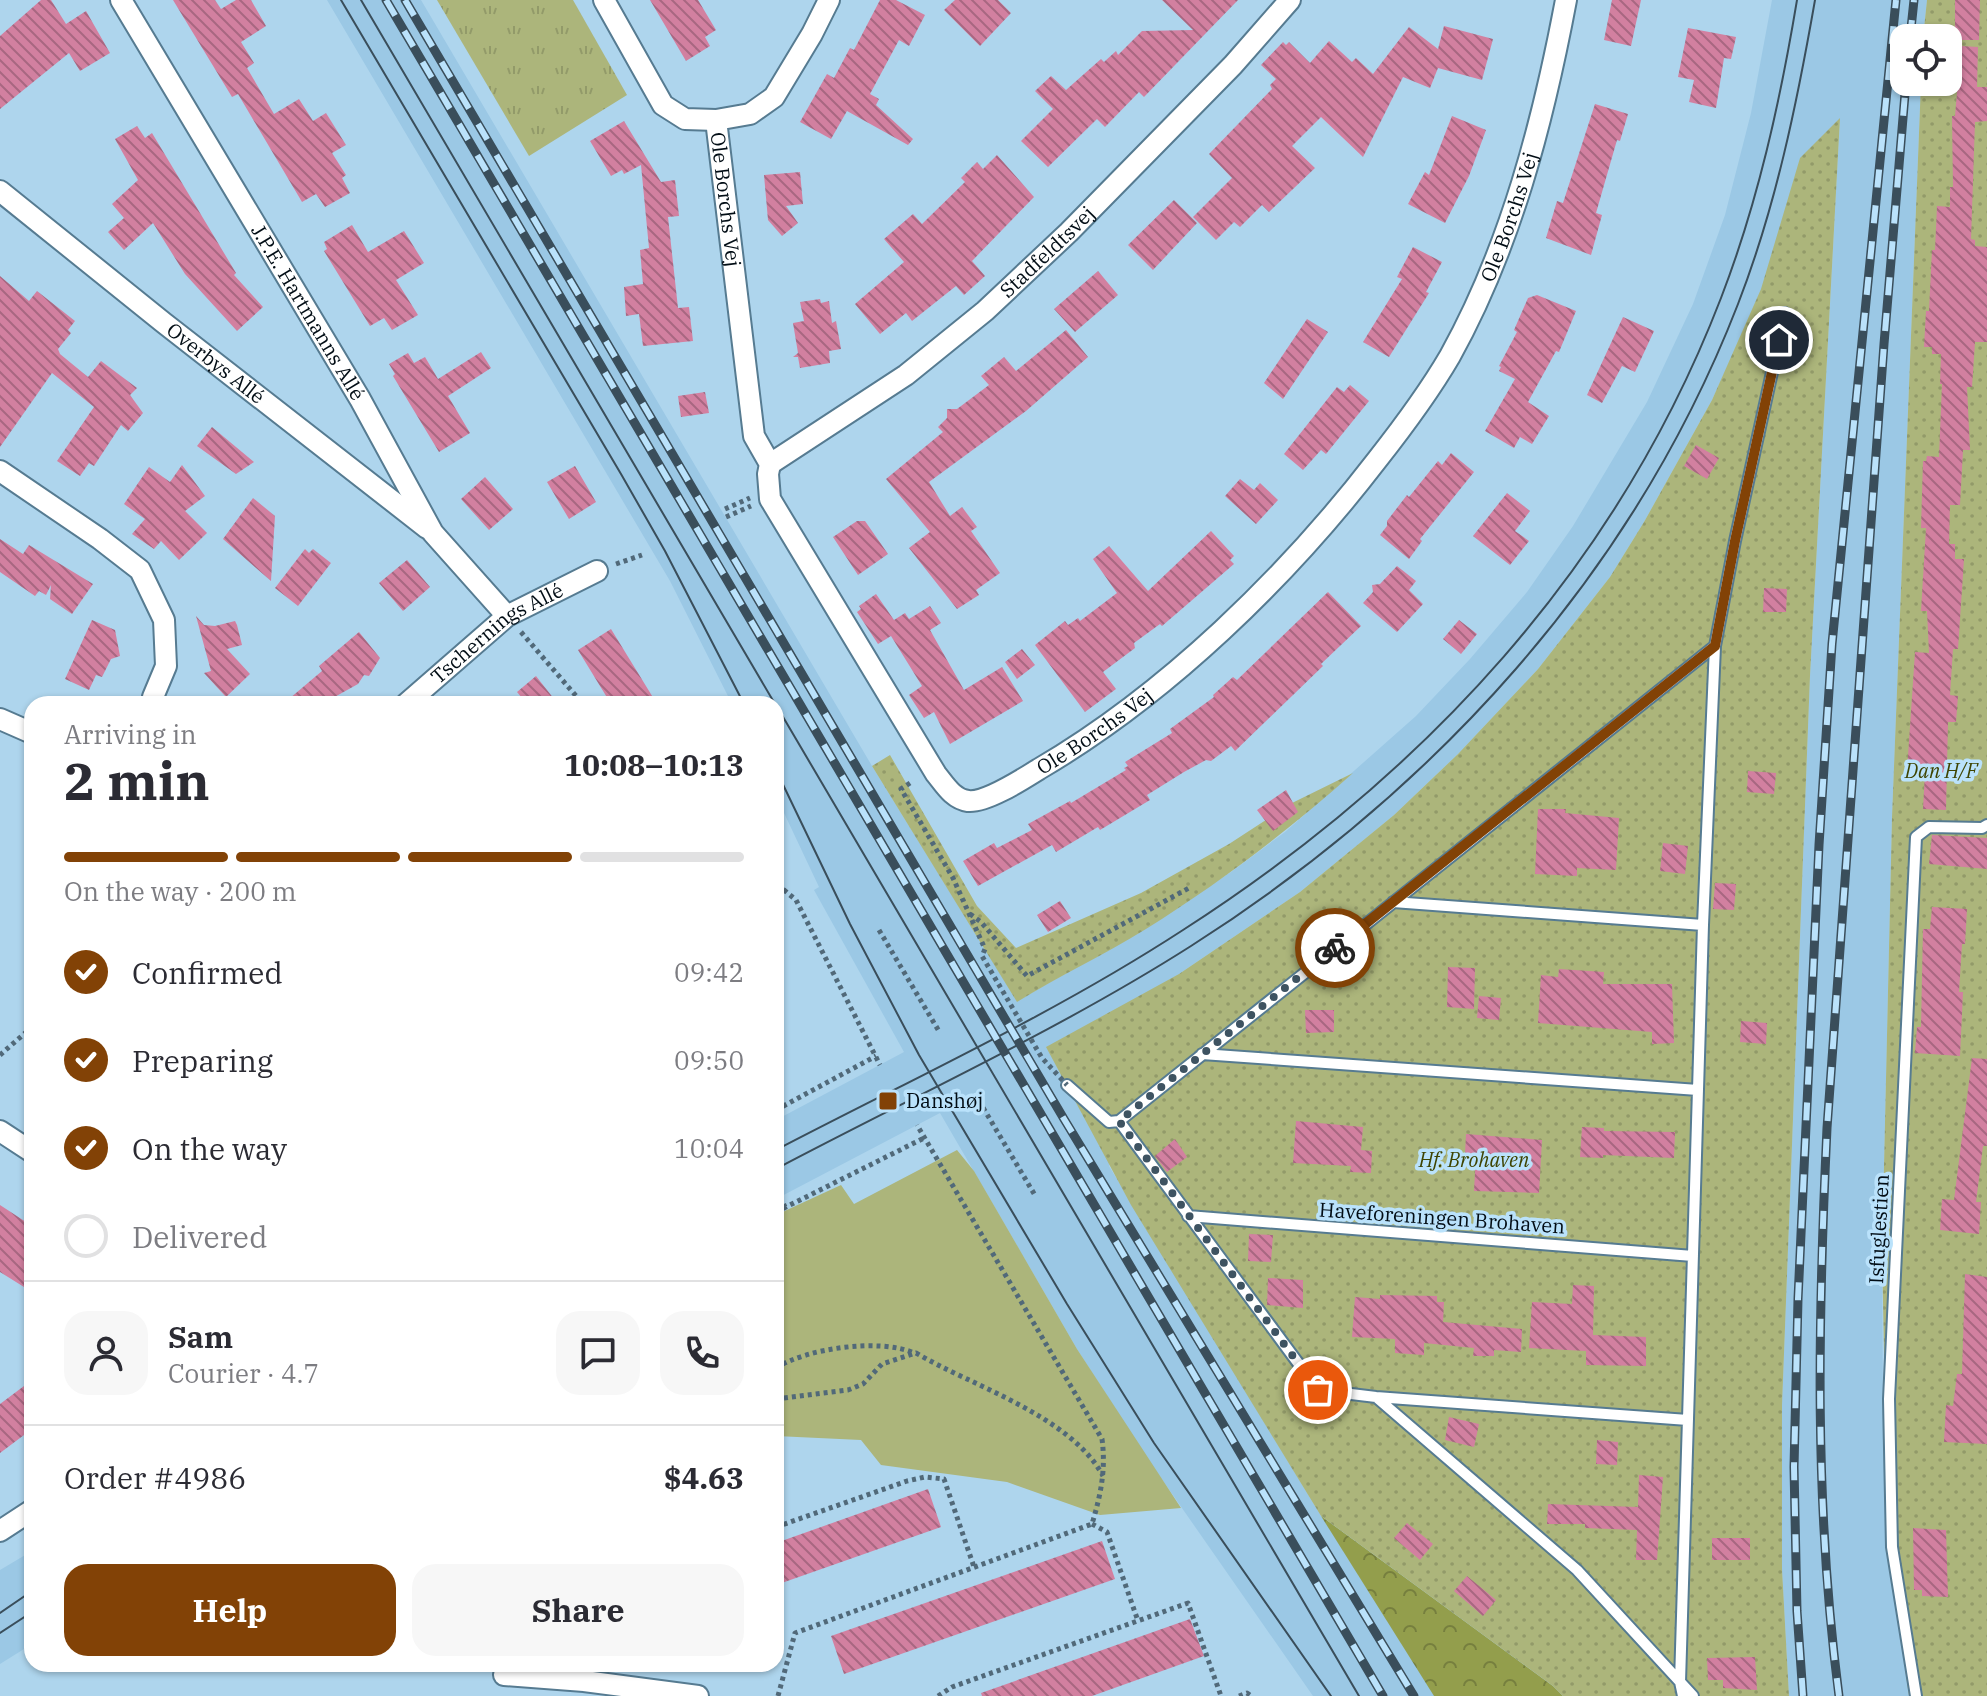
<!DOCTYPE html>
<meta charset="utf-8">
<style>
:root{--surface:#fff;--page:#f7f7f7;--text:#2b2b33;--muted:#7c7c81;--line:#e1e1e2;--accent:#824206}
body{margin:0;font-family:"IBM Plex Serif",serif;background:var(--page);color:var(--text);height:100vh;display:flex;flex-direction:column;font-size:30px;white-space:nowrap}
*{box-sizing:border-box;margin:0}
p{font-size:26px;color:var(--muted)}
.icon{flex:none;width:44px;height:44px;fill:none;stroke:currentColor;stroke-width:2;stroke-linecap:round;stroke-linejoin:round}
.map{position:relative;flex:1;overflow:hidden}
.details{position:absolute;left:24px;top:696px;width:760px;height:976px;display:flex;flex-direction:column;background:var(--surface);border-radius:24px;box-shadow:0 2px 6px #0004}
.details>*{flex:none}
.fabs{position:absolute;left:1890px;top:24px;display:grid;gap:16px}
.fabs a{display:grid;place-items:center;width:72px;height:72px;border-radius:16px;background:var(--surface);box-shadow:0 2px 6px #0004;font-size:40px}
.pin{position:absolute;display:grid;place-items:center;width:68px;height:68px;color:#fff;margin:-34px;border:4px solid #fff;border-radius:50%;box-shadow:0 2px 8px #0007}
.courier{position:absolute;display:grid;place-items:center;width:80px;height:80px;margin:-40px;border:6px solid #824206;border-radius:50%;background:#fff;color:#222;box-shadow:0 2px 10px #0007}
.summary em{font-style:normal;font-weight:800}
.summary div{display:flex;flex-direction:column-reverse}
.summary{display:flex;align-items:center;justify-content:space-between;height:136px;padding:0 40px}
h1{font-size:52px;font-weight:800;line-height:60px}
.bar{display:grid;grid-template-columns:repeat(4,1fr);gap:12px 8px;align-content:center;height:96px;padding:0 40px}
.bar i{height:10px;border-radius:6px;background:var(--line)}
.bar .active{background:var(--accent)}
.bar p{grid-column:span 4}
.line{display:flex;align-items:center;gap:20px;padding:0 40px;border-top:2px solid var(--line)}
.line div{flex:1}
.round{display:grid;place-items:center;flex:none;width:84px;height:84px;border-radius:24px;background:var(--page)}
ol{padding:0 40px;list-style:none}
li{display:flex;align-items:center;gap:24px;height:88px}
li p{margin-inline-start:auto}
li .icon{padding:8px;border-radius:50%;background:var(--accent);color:#fff;stroke-width:4}
li:last-child{color:var(--muted)}
li i{width:44px;height:44px;border:4px solid var(--line);border-radius:50%}
.cta{display:flex;gap:16px;margin-top:auto;padding:16px 40px}
.cta a{flex:1;height:92px;border-radius:24px;background:var(--accent);color:#fff;font-size:32px;font-weight:800;line-height:92px;text-align:center}
.cta a+a{background:var(--page);color:var(--text)}
.map>svg:first-child{display:block}
</style>
<div class="map">
<svg width="1987" height="1696" viewBox="0 0 1987 1696">
<defs>
<pattern id="forest-crowns" width="20" height="18" patternUnits="userSpaceOnUse" patternTransform="scale(2)"><rect width="20" height="18" fill="#939e4c"/><path d="M2 6a3 3 0 1 1 6 0M12 15a3 3 0 1 1 6 0" fill="none" stroke="#767f3e"/></pattern>
<pattern id="park-tufts" width="24" height="20" patternUnits="userSpaceOnUse" patternTransform="scale(2)"><rect width="24" height="20" fill="#acb57b"/><path d="M3 7l-1-3M5 7V3M7 7l1-3M15 17l-1-3M17 17v-4M19 17l1-3" fill="none" stroke="#929a69"/></pattern>
<pattern id="garden-dots" width="8" height="8" patternUnits="userSpaceOnUse" patternTransform="scale(2)"><rect width="8" height="8" fill="#acb57b"/><path d="M2 2h.1M6 6h.1" fill="none" stroke="#929a69" stroke-width="1.8" stroke-linecap="round"/></pattern>
<pattern id="building-back-hatch" width="6" height="6" patternUnits="userSpaceOnUse" patternTransform="scale(2)"><rect width="6" height="6" fill="#d280a0"/><path d="M-1 5l2 2M0 0l6 6M5-1l2 2" fill="none" stroke="#a86781"/></pattern>
</defs>
<rect width="100%" height="100%" fill="#aed5ed"/>
<path fill="#9bc8e5" d="M327,0H421L872,766L1017,1001L1146,928L1231,872L1285,832L1416,716L1470,659L1527,592L1573,526L1647,402L1693,304L1725,215L1751,113L1772,0H1927L1923,38H1904V82H1921L1892,817L1882,1253L1883,1410L1902,1650L1909,1696H1789L1782,1569V1406L1810,676L1840,119L1712,400L1644,522L1610,577L1538,669L1458,754L1394,815L1300,892L1179,974L1109,1166L1321,1516L1553,1686L1563,1696H1313L1145,1455L1077,1349L940,1113L776,1199V1120L904,1052L814,890L819,887L776,796V704H732L670,581Z
M32,1551V1644L0,1664V1570Z"/>
<path fill="#acb57b" d="M957,1150L974,1171L1077,1349L1181,1508L1100,1515L1007,1482L881,1465L861,1440L776,1436V1215L841,1185L854,1204Z"/>
<path fill="url(#forest-crowns)" d="M1321,1516L1553,1686L1563,1696H1434Z"/>
<path fill="url(#park-tufts)" d="M437,0H573L627,95L529,156Z"/>
<path fill="url(#garden-dots)" d="M1927,0H1987V1696H1909L1888,1548L1882,1253L1892,817L1921,82H1948V38H1923Z
M1840,118L1810,676L1782,1406V1569L1789,1696H1563L1553,1686L1321,1516L1131,1205L1046,1047L1179,974L1300,892L1394,815L1458,754L1538,669L1610,577L1644,522L1712,400L1761,289L1800,158Z
M890,755L977,906L1016,948L1141,893L1229,844L1292,803L1353,773C1288,831 1220,883 1146,929C1104,955 1059,976 1017,1002L872,766Z"/>
<path fill="url(#building-back-hatch)" d="M41,0H51L66,24L86,11L110,53L80,71L69,53L0,109V36Z
M173,0H215L221,9L236,0H251L266,26L241,42L254,63L247,68L274,114L299,99L313,121L326,113L346,145L332,153L346,175L342,178L350,193L325,207L316,194L302,202L238,94L232,97Z
M650,0H698L716,30L705,37L710,46L686,61Z
M880,0H896L925,15L909,46L899,40L870,94L879,99L876,105L913,139L908,145L847,111L831,139L800,122L827,74L834,78L850,48L854,50Z
M955,0H998L1011,13L980,46L944,10Z
M1162,0H1238L1144,97L1139,92L1105,127L1097,119L1048,167L1021,141L1053,109L1035,91L1051,76L1066,90L1101,59L1104,62L1116,51L1118,55L1142,31L1193,30Z
M1612,0H1641L1631,46L1604,40Z
M1955,0H1980L1979,40H1955Z
M1444,26L1493,39L1482,80L1438,68L1430,88L1403,77L1363,157L1321,117L1292,146L1315,168L1269,212L1262,205L1240,227L1234,222L1216,240L1193,217L1232,178L1209,154L1272,89L1270,85L1276,79L1261,65L1283,42L1286,45L1289,42L1310,63L1329,41L1352,62L1356,58L1373,74L1409,27L1438,49Z
M1688,28L1736,37L1731,59L1724,58L1716,108L1689,102L1694,80L1678,77Z
M1961,46L1978,47L1977,87H1987V121L1975,122L1971,239L1975,240V246L1987,247V342H1975L1972,387H1967L1970,450H1963L1960,505H1950L1949,544H1955V559H1964L1958,649H1953L1950,695L1958,696L1956,722H1948L1946,810L1923,809L1925,772L1907,771L1915,652L1929,653L1927,611H1921L1926,528H1921L1923,461H1926L1927,456L1939,457L1942,384H1940L1941,354H1932V347H1924L1926,311H1929L1932,250H1935L1937,206L1950,207V187H1953L1952,116H1955Z
M1595,104L1628,114L1620,141L1617,140L1596,213L1602,215L1591,255L1546,238L1557,201L1563,203Z
M1452,116L1486,130L1469,176L1445,223L1408,204L1425,172L1429,175Z
M624,121L661,182L675,180L679,216L668,217L678,308L689,307L693,341L643,346L639,314L626,316L624,287L643,284L640,250L649,248L641,165L624,174L622,170L611,176L590,141Z
M137,126L145,138L152,133L236,273L234,275L263,307L237,331L185,274L153,223L124,250L108,232L124,218L112,204L138,180L115,139Z
M997,155L1034,197L972,261L985,276L964,295L956,286L912,321L906,313L880,334L855,304L904,262L884,239L913,214L922,224L965,182L961,178L977,162L983,169Z
M800,172L803,204L786,206L798,223L782,236L768,220L764,175Z
M1174,200L1197,223L1153,270L1128,245Z
M352,225L368,252L404,231L424,263L396,280L418,315L392,330L384,318L370,326L324,251L327,249L324,242Z
M1413,247L1442,262L1426,292L1429,293L1389,357L1363,342L1402,279L1397,277Z
M1098,271L1118,295L1075,332L1054,309Z
M0,276L29,301L37,291L75,321L68,330L71,333L58,349L60,354L88,377L101,361L137,388L130,395L143,413L128,431L121,425L94,466L89,463L80,476L57,461L94,407L52,373L0,447Z
M1537,295L1576,311L1559,352L1556,351L1528,402L1549,416L1532,444L1520,437L1514,448L1485,431L1515,379L1499,371L1501,367L1499,366L1517,332L1514,330L1528,298Z
M820,299L821,303L829,301L832,323L836,321L841,349L829,351L830,363L800,368L798,357H793L798,353L793,323L804,321L800,302Z
M1623,317L1654,331L1635,372L1622,366L1602,403L1587,395Z
M1307,319L1328,332L1283,399L1264,383Z
M1066,330L1088,357L1026,411L929,482L950,516L962,507L977,527L971,531L1000,573L976,590L979,595L957,609L909,548L930,532L886,479L943,432L938,427L947,418V409H957L989,385L981,376L1004,357L1016,371Z
M481,352L491,368L448,396L470,433L439,452L393,376L395,374L389,364L408,353L414,363L425,357L438,379Z
M1350,385L1369,401L1326,454L1321,450L1303,470L1284,454L1337,387L1344,392Z
M705,392L709,413L681,417L678,396Z
M212,427L254,462L236,474L197,446Z
M1696,445L1719,458L1707,479L1684,466Z
M1451,453L1474,472L1420,539L1422,541L1409,559L1380,535L1387,526V521L1407,495L1409,497L1438,461L1442,465Z
M182,465L205,496L185,511L207,533L179,560L161,541L154,549L132,534L145,519L124,504L149,467L170,482Z
M575,466L596,502L569,519L547,482Z
M485,477L513,509L489,530L461,499Z
M1240,479L1254,490L1260,483L1278,500L1256,524L1225,496Z
M1507,493L1530,511L1515,531L1529,541L1510,565L1473,536Z
M253,498L275,516L271,581L223,539Z
M857,521H865L888,554L858,575L833,537Z
M1211,531L1234,556L1230,560L1234,564L1162,626L1160,624L1134,643L1135,648L1103,672L1116,689L1085,712L1035,645L1065,621L1068,625L1078,618L1080,621L1117,593L1093,559L1109,546L1148,591Z
M0,539L23,554L29,545L93,584L72,614L50,599L51,585L46,595L39,591L35,596L0,572Z
M305,549L309,553L313,549L331,563L298,606L275,588Z
M407,560L430,587L403,611L379,583Z
M1397,566L1416,581L1409,590L1423,604L1397,632L1363,603L1373,592L1372,585L1380,584Z
M1764,588L1787,589L1786,612H1763Z
M1328,592L1361,626L1321,664L1323,666L1235,751L1231,746L1211,761L1206,760L1184,772L1147,795L1150,800L1100,830L1098,827L1056,852L1052,845L978,886L963,861L994,843L997,848L1032,830L1028,824L1070,801L1071,803L1126,770L1124,768L1128,766L1125,762L1172,733L1170,729L1214,697L1213,695L1233,677L1237,680Z
M876,594L894,620L905,613L909,619L930,606L941,623L930,630L964,690L1002,667L1023,701L950,744L934,712L924,718L909,695L922,686L891,636L878,644L857,612L861,609L859,606Z
M196,616L204,625L215,626L235,621L237,625L242,645L227,649L250,674L226,697L204,673L211,671Z
M92,620L115,630L120,656L111,659L102,677L96,675L89,690L65,679Z
M1459,620L1477,634L1461,654L1443,639Z
M611,629L657,704H611L578,650Z
M359,632L380,658L369,676L364,675L358,684L322,704H283L322,671L319,666Z
M1022,649L1035,665L1017,679L1005,662Z
M536,676L558,704H527L517,692Z
M1748,771L1776,773L1774,794L1747,792Z
M1286,790L1298,812L1273,831L1257,810Z
M1538,809H1566L1565,813L1619,818L1616,870L1577,868V876L1535,874Z
M1932,835L1987,838V869L1929,864Z
M1663,843L1688,846L1685,874L1660,871Z
M1715,883L1736,884L1734,910L1713,909Z
M1060,901L1071,918L1048,932L1037,915Z
M1932,907L1967,909L1965,944H1962L1959,992H1963L1960,1056L1915,1053L1917,1027H1921L1923,929H1930Z
M1448,967L1475,968L1474,1009L1447,1007Z
M1559,969L1604,972L1603,984H1672L1674,1043L1652,1044V1032L1538,1023L1541,975L1558,977Z
M1479,996L1501,998L1499,1020L1477,1018Z
M1305,1010H1334V1032L1306,1033Z
M1741,1021L1767,1023L1766,1044L1740,1042Z
M1972,1058L1987,1059V1146H1983L1976,1202H1981L1979,1234L1940,1230L1942,1199L1954,1200Z
M1296,1121L1363,1127L1361,1150L1372,1151L1371,1173L1350,1172L1351,1166L1293,1163Z
M1582,1127L1604,1128V1131L1675,1132L1674,1158L1603,1155V1158L1580,1157Z
M1466,1134L1542,1140L1539,1193L1474,1191L1476,1154H1465Z
M1175,1139L1187,1157L1167,1172L1155,1156Z
M0,1205L32,1226V1292L0,1272Z
M1249,1234L1273,1235L1271,1262L1248,1261Z
M1965,1274L1987,1277V1444L1944,1442L1946,1405L1953,1406L1957,1374H1962Z
M1268,1278L1303,1280V1308L1267,1305Z
M1573,1285L1594,1286L1593,1335L1646,1337V1366L1586,1365V1351L1529,1348L1532,1302L1572,1304Z
M1380,1295L1437,1296V1302H1444L1443,1322L1522,1329L1521,1352L1494,1350V1356H1473L1474,1348L1424,1343V1355L1395,1353V1339L1352,1337L1355,1297L1380,1299Z
M32,1380V1429L0,1453V1404Z
M1449,1417L1479,1424L1474,1447L1445,1440Z
M1597,1440L1618,1442L1617,1465L1596,1464Z
M1639,1475L1663,1477L1657,1560H1636L1637,1530L1585,1528V1524H1547L1548,1504L1638,1507Z
M928,1489L941,1527L776,1585V1543Z
M1407,1523L1433,1544L1420,1560L1394,1538Z
M1913,1528L1946,1530L1948,1597L1922,1596V1590H1914Z
M1712,1538H1750V1560H1712Z
M1102,1541L1115,1579L844,1674L831,1636Z
M1467,1576L1496,1600L1483,1616L1454,1591Z
M1190,1619L1204,1656L1092,1696H982L981,1693Z
M1755,1657L1757,1690L1723,1688V1680H1708L1707,1658Z"/>
<g fill="none" stroke-linecap="round" stroke-linejoin="round">
<defs>
<path id="lane" d="M1393,902L1703,925
M1202,1054L1698,1090
M1067,1085L1109,1122L1119,1121L1715,646L1735,541L1785,313
M1119,1121L1318,1390L1376,1397L1688,1420
M1188,1216L1693,1256
M1376,1397L1577,1570L1693,1696
M1683,1696L1680,1682L1703,925L1715,646
M1916,1696L1892,1547L1889,1399L1916,837L1929,827L1982,828L1987,825"/>
<g id="street">
<path id="s1" d="M121,0L360,399L433,533L507,616"/>
<path d="M604,0L663,105L685,119L716,120L750,114L774,97L812,34L829,0"/>
<path id="s2" d="M716,120L754,436L770,464L768,474L770,499L936,774C945,785 953,799 968,801C986,803 1023,779 1039,769C1167,694 1287,577 1377,460C1403,427 1429,392 1450,356C1511,246 1543,122 1566,0"/>
<path id="s3" d="M0,191L164,323L427,528"/>
<path id="s4" d="M770,464L906,375L985,311L1069,232L1233,65L1290,0"/>
<path d="M0,471L100,539L140,570L164,620L166,666L153,697"/>
<path id="s5" d="M406,704L507,616L597,571"/>
<path d="M0,719L32,733"/>
<path d="M0,1131L32,1152"/>
<path d="M0,1531L32,1510"/>
<path d="M504,1675L584,1681L698,1696"/>
</g>
</defs>
<use href="#lane" stroke="#567b91" stroke-width="14"/>
<use href="#street" stroke="#567b91" stroke-width="24"/>
<path stroke="#516979" stroke-width="5" stroke-dasharray="4 4" stroke-linecap="butt" d="M725,509L750,498
M726,517L751,506
M616,564L642,555
M521,632L583,704
M776,888L784,890L796,900L880,1065
M970,914L981,922L1027,976L1189,888
M879,930L940,1033
M0,1055L32,1027
M975,1094L1036,1197
M776,1110L876,1056
M780,1197L785,1207
M776,1212L924,1138
M776,1368C807,1348 880,1338 914,1353
M776,1399L848,1390L863,1384L882,1364L916,1353C972,1386 1071,1416 1103,1476
M1092,1524L1107,1532L1138,1621
M776,1527L907,1481L925,1477L944,1479L974,1567
M778,1696L795,1633L1092,1524C1101,1494 1106,1469 1102,1439L917,1125
M938,1696L952,1687L1188,1603L1221,1696
M1239,1696L1247,1693L1251,1696"/>
<use href="#lane" stroke="#fff" stroke-width="10"/>
<use href="#street" stroke="#fff" stroke-width="20"/>
<path stroke="#3a4e5b" stroke-width="2" d="M341,0L621,474L665,551L744,704
M361,0L775,704
M776,705L1359,1696
M776,770L850,924L919,1055L1067,1304L1154,1443L1331,1696
M776,1150C912,1079 1054,1014 1183,930C1424,775 1617,568 1721,298C1758,202 1780,102 1797,0
M776,1169C914,1096 1059,1030 1191,946C1434,791 1633,575 1738,304C1776,206 1797,103 1815,0
M0,1613L32,1591
M0,1633L32,1612"/>
<defs>
<path id="rail" d="M386,0L1383,1696
M405,0L1064,1119L1414,1696
M1910,38L1914,0
M1803,1696L1797,1611L1794,1467L1798,1299L1819,845L1832,644L1896,0
M1839,1696C1814,1504 1818,1320 1827,1128L1884,344L1906,82"/>
</defs>
<use href="#rail" stroke="#3a4e5b" stroke-width="9"/>
<use href="#rail" stroke="#bae2fb" stroke-width="6" stroke-dasharray="18" stroke-linecap="butt"/>
<path stroke="#516979" stroke-width="5" stroke-dasharray="4 4" stroke-linecap="butt" d="M910,783L901,789L953,878L985,949L982,956L1042,1058L1067,1085"/>
</g>
<g fill="none" stroke-linecap="round" stroke-linejoin="round">
<path stroke="#3e5361" stroke-width="8" stroke-dasharray="0 14.4" d="M1318,1390L1119,1121L1335,948"/>
<path stroke="#824206" stroke-width="10" d="M1335,948L1715,646L1735,541L1779,340"/>
</g>
<rect fill="#824206" stroke="#bae2fb" stroke-width="3" x="878" y="1091" width="20" height="20" rx="4"/>
<g text-anchor="middle" stroke-width="7" stroke-linejoin="round" paint-order="stroke">
<g font-size="20" fill="#020d15" stroke="#bae2fb">
<text dy="7" stroke="none"><textPath href="#s2" startOffset="80">Ole Borchs Vej</textPath></text>
<text dy="7" stroke="none"><textPath href="#s2" startOffset="1568">Ole Borchs Vej</textPath></text>
<text dy="7" stroke="none"><textPath href="#s4" startOffset="350">Stadfeldtsvej</textPath></text>
<text dy="7" stroke="none"><textPath href="#s1" startOffset="364">J.P.E. Hartmanns Allé</textPath></text>
<text dy="7" stroke="none"><textPath href="#s3" startOffset="276">Overbys Allé</textPath></text>
<text dy="7" stroke="none"><textPath href="#s5" startOffset="116">Tschernings Allé</textPath></text>
<text dy="7" stroke="none"><textPath href="#s2" startOffset="896">Ole Borchs Vej</textPath></text>
<text transform="translate(1442 1218) rotate(4)" y="7">Haveforeningen Brohaven</text>
<text transform="translate(1879 1229) rotate(-87)" y="7">Isfuglestien</text>
</g>
<g font-size="20" font-style="italic" fill="#3e4401" stroke="#bae2fb">
<text x="1941" y="778">Dan H/F</text>
<text x="1474" y="1167">Hf. Brohaven</text>
</g>
<g font-size="20" fill="#020d15" stroke="#bae2fb" text-anchor="start">
<text x="906" y="1108">Danshøj</text>
</g>
</g>
</svg>
<div class="fabs">
<a><svg class="icon" aria-label="locate" viewBox="0 0 24 24"><circle cx="12" cy="12" r="6"/><path d="M12 2v4M12 18v4M2 12h4M18 12h4"/></svg></a>
</div>
<div class="pin" style="left:1318px;top:1390px;background:#ea580c"><svg class="icon" aria-label="bag" viewBox="0 0 24 24"><path d="M5 8h14l-1 12H6zM9 8a3 3 0 0 1 6 0"/></svg></div>
<div class="pin" style="left:1779px;top:340px;background:#1f2937"><svg class="icon" aria-label="home" viewBox="0 0 24 24"><path d="M3 11l9-7 9 7M6 9v11h12V9"/></svg></div>
<div class="courier" style="left:1335px;top:948px"><svg class="icon" aria-label="bike" viewBox="0 0 24 24"><circle cx="6" cy="16" r="4"/><circle cx="18" cy="16" r="4"/><path d="M6 16l4-8h5l3 8M10 8l3 8H6M13 5h3"/></svg></div>
<section class="details">
<div class="summary"><div><h1>2 min</h1><p>Arriving in</p></div><em>10:08–10:13</em></div>
<div class="bar"><i class="active"></i><i class="active"></i><i class="active"></i><i></i><p>On the way · 200 m</p></div>
<ol>
<li><svg class="icon" aria-label="check" viewBox="0 0 24 24"><path d="M5 12l5 5 9-10"/></svg>Confirmed<p>09:42</p></li>
<li><svg class="icon" aria-label="check" viewBox="0 0 24 24"><path d="M5 12l5 5 9-10"/></svg>Preparing<p>09:50</p></li>
<li><svg class="icon" aria-label="check" viewBox="0 0 24 24"><path d="M5 12l5 5 9-10"/></svg>On the way<p>10:04</p></li>
<li><i></i>Delivered</li>
</ol>
<div class="line" style="height:144px"><a class="round"><svg class="icon" aria-label="person" viewBox="0 0 24 24"><circle cx="12" cy="8" r="4"/><path d="M4 21q1-7 8-7t8 7"/></svg></a><div><b>Sam</b><p>Courier · 4.7</p></div><a class="round"><svg class="icon" aria-label="chat" viewBox="0 0 24 24"><path d="M4 5h16v11H9l-5 4z"/></svg></a><a class="round"><svg class="icon" aria-label="phone" viewBox="0 0 24 24"><path d="M5 4h4l2 5-3 2q2 4 5 5l2-3 5 2v4C11 20 4 13 5 4z"/></svg></a></div>
<div class="line" style="height:104px"><div>Order #4986</div><b>$4.63</b></div>
<div class="cta"><a>Help</a><a>Share</a></div>
</section>
</div>
